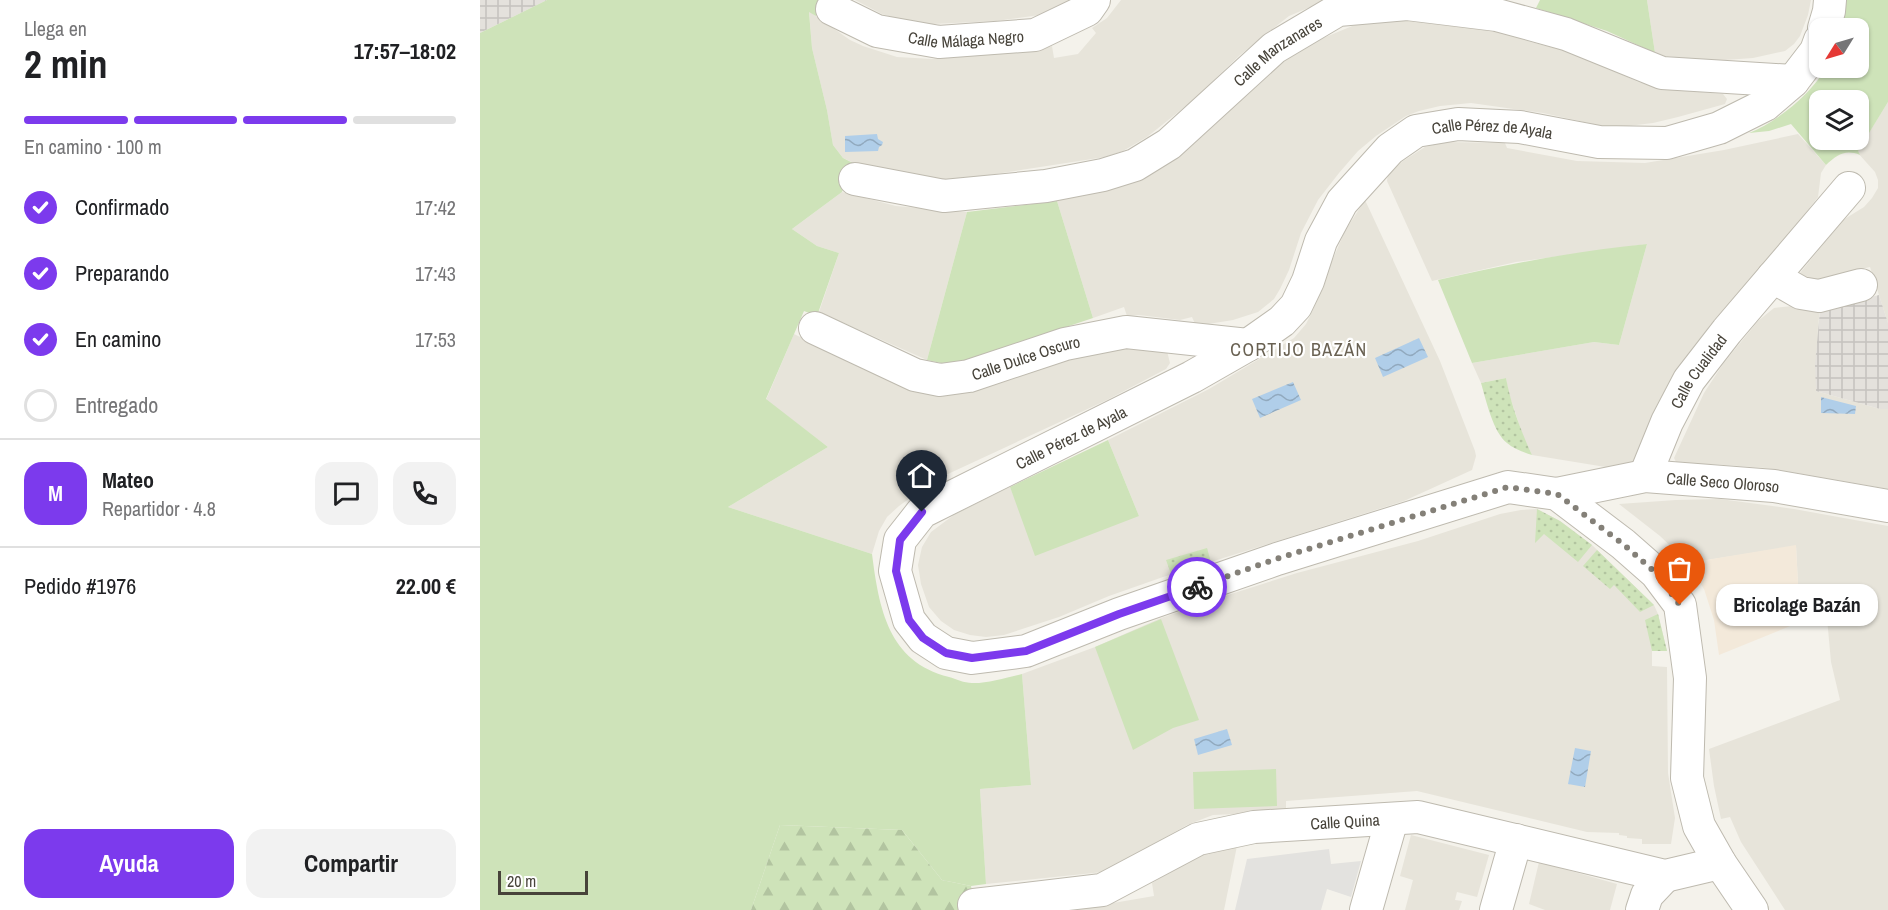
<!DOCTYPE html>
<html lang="es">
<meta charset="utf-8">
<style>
:root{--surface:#fff;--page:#f2f2f2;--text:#202124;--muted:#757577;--line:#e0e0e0;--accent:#7c3aed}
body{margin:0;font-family:"Archivo Narrow",sans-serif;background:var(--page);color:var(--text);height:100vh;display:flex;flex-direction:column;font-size:22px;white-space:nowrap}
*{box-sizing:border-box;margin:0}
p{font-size:20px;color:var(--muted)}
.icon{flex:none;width:33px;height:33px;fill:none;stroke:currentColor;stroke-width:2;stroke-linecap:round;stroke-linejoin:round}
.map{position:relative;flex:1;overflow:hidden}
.sheet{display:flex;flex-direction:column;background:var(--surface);width:480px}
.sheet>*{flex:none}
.needle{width:39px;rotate:233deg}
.buttons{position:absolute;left:1329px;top:18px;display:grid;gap:12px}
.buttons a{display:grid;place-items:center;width:60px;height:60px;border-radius:12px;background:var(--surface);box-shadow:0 2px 4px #0004;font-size:30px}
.scale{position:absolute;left:18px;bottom:15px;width:90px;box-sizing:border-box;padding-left:6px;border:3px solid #47433a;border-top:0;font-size:16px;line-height:21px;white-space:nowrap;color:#47433a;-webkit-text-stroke:4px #fff;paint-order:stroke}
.pin{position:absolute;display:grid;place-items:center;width:51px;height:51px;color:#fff;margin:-62px -26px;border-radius:50% 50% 50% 0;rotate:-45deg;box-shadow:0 0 6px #0007}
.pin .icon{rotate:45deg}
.courier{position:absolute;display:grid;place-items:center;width:60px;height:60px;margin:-30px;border:4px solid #7c3aed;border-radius:50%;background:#fff;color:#222;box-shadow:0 2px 8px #0007}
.bubble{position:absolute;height:42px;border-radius:18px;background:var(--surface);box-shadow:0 2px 4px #0004;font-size:20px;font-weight:700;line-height:42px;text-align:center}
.summary em{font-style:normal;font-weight:700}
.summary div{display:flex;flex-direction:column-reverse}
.summary{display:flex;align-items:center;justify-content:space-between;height:102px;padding:0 24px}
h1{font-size:39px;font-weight:700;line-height:45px}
.bar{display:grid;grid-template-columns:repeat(4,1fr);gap:9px 6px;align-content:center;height:72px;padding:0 24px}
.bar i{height:8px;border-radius:4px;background:var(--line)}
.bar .current{background:var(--accent)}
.bar p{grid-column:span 4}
.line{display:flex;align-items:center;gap:15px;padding:0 24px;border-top:2px solid var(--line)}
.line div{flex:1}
.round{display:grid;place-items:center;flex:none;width:63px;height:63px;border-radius:18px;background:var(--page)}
ol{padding:0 24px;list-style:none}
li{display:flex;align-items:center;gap:18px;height:66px}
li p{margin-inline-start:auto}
li .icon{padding:6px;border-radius:50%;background:var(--accent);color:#fff;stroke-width:4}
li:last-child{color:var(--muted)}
li i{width:33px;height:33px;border:3px solid var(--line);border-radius:50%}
.button{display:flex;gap:12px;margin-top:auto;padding:12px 24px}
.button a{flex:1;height:69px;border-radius:18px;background:var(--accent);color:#fff;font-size:24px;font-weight:700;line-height:69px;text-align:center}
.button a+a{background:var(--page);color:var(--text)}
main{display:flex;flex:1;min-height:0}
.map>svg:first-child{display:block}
</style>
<main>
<section class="sheet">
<div class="summary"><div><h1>2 min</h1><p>Llega en</p></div><em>17:57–18:02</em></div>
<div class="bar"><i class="current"></i><i class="current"></i><i class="current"></i><i></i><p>En camino · 100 m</p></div>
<ol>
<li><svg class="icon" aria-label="check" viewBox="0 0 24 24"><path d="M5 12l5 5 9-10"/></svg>Confirmado<p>17:42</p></li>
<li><svg class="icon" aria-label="check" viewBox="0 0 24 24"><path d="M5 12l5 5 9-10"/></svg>Preparando<p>17:43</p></li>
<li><svg class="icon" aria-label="check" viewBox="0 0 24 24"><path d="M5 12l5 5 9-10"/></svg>En camino<p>17:53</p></li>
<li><i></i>Entregado</li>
</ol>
<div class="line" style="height:108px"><b class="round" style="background:var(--accent);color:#fff">M</b><div><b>Mateo</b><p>Repartidor · 4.8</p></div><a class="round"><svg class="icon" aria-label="chat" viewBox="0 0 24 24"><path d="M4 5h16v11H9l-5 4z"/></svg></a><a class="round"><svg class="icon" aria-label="phone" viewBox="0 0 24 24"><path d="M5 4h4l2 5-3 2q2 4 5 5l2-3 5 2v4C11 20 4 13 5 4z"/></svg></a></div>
<div class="line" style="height:78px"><div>Pedido #1976</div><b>22.00 €</b></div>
<div class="button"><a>Ayuda</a><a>Compartir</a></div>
</section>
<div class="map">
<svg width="1408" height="910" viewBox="0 0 1408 910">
<defs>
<pattern id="industrial-grid" width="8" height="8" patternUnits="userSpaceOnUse" patternTransform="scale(1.5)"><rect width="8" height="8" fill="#e4e1dc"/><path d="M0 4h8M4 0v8" fill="none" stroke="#c5c2be"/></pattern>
<pattern id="forest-firs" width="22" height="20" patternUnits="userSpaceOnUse" patternTransform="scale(1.5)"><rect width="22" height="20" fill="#cee3b9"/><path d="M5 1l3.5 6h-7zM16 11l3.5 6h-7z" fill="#b2c4a0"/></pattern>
<pattern id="park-dots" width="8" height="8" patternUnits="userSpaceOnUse" patternTransform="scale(1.5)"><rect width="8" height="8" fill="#cee3b9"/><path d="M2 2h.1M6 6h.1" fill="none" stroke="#b2c4a0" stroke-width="1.8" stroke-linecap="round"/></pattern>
<pattern id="water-waves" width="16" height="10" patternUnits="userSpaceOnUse" patternTransform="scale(1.5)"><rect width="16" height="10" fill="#b0cee9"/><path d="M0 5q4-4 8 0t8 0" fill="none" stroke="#91a9be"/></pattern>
</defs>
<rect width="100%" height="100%" fill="#f4f2eb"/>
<path fill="#e7e4da" d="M375,0H592L560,15L516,21L453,24L427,22L402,14Z
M641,0H847L809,16L760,55L712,101L667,137L643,151L625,157L477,180L448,178L385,168L363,158L353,145L347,110L332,48L329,11L370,40L383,46L417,57L453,59L554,51L572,46L574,58L598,54L616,33L612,28L627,18Z
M1167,0H1331L1328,15L1320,36L1314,44L1305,51L1273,58L1245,60L1213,59L1185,56L1175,53Z
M889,19H914L999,25L1051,42L1101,55L1158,82L1187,89L1243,94L1247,99L1245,104L1198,117L1173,123L1131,128L1063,113L991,103L960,106L939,111L926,116L896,136L878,151L859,173L838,200L821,233L809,270L800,289L794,299L778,312L753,320L716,326L712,317L700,320L659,315L647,316L644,307L613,318L577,201L606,193L762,97L803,62L825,48L841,39Z
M1408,102V323L1390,267L1335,280L1324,278L1320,273L1363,220L1384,207L1392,198L1398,188V180L1395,172L1377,152Z
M1318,134L1346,165L1341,173L1338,197L1299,248L1230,325L1202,365L1177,405L1154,462L1144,470L1052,455L1043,436L1028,391L1026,378L1001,383L992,363L1114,342L1139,345L1167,244L1036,262L952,281L907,181L908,174L923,161L945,147L965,142L1025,143L1027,148L1097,161L1165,163L1244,150Z
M362,192L416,206L487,212L447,360L339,312L359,253L337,246L312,229Z
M885,200L960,361L995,451L996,456L992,470L924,501L683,577L629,596L579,617L524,635L506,637L490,635L474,630L461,621L449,607L441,584L438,565L442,547L451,532L475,514L530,487L538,506L659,516L628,440L729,389L814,338L826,324L833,310L849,268L865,231Z
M1322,305L1340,310L1338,326L1336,391L1400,409H1408V489L1286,468L1232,464H1200L1196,462L1194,458L1224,393L1243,364L1278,321L1294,308Z
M314,334L431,391L452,395L502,386L528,375L636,347L687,351L690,363L686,369L627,400L455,480L419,506L407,517L399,531L392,554L248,507L348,447L286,400Z
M1240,499L1314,509L1408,526V910H1305L1261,842L1250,817L1241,819L1234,786L1229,749L1360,700L1351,662L1347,618L1320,622L1316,546L1208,563L1180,536L1139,504L1196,500Z
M1057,509L1080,521L1112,545L1174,605L1178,614L1187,651H1172V666L1187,667L1188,773L1195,818L1191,844H1162V839L1147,838V836L1139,835V833L1107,832L937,791L806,801V812L733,815L707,825L639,864L623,872L506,884L500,789L551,785L542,674L615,647L681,618L751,594L817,573L938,541L1020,514L1041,510Z
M931,835L1009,855L997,897L977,892L975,900L982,901L979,910H925L933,880L920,876Z
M757,846L744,910H579L604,908L674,896L672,883L723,852Z
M1059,862L1137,884L1130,910H1065L1049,904Z"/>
<path fill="#f3e9da" d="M1316,545L1320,622L1239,655L1234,620L1224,589L1208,563Z"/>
<path fill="url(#industrial-grid)" d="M0,0H67L0,33Z
M1399,295L1408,323V409H1400L1336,391L1335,364L1340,310Z"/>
<path fill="#cee3b9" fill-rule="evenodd" d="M67,0H345L336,16L329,12L332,48L347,110L353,145L363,158L373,163L362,192L312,229L337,246L359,253L337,316L324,311L286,399L348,447L248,507L392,554C399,608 408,662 469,677C476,679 484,683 492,683C504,684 529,677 542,674L551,785L500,789L506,884L491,886L462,880L422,830L300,825L271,910H0V33Z
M1060,0H1167L1175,53L1127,31L1056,8Z
M1365,0H1408V102L1378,151L1380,155C1365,149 1357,155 1346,165L1311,124L1289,131L1269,133C1297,122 1331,94 1346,68H1378V28H1359ZM1340,100H1378V140H1340Z
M577,201L613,318L482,362L461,363L447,360L487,212Z
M1167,244L1139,345L1114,342L992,363L958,280C1029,264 1095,251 1167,244Z
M628,440L659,516L555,556L530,487Z
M681,619L719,720L693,728L653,750L615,647Z
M796,769L797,806L714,809L713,772Z"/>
<path fill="url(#forest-firs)" d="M300,825L422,830L462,880L491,886L496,910H271Z"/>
<path fill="url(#park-dots)" d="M1026,378C1031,405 1041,431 1052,455C1043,452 1034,449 1027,443C1013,432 1006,400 1001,383Z
M1057,509L1080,521L1112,545L1098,562L1064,534L1055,543Z
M727,548L731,562L691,574L686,560Z
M1117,550L1174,605L1160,612L1134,585L1130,589L1103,566Z
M1178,614L1187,651H1172L1165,620Z"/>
<path fill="#e3e2df" d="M849,849L851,864L881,861L871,897L847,889L841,910H755L767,859Z"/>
<path fill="url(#water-waves)" d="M397,134L398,139L403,142L402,145L399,147L398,151L365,152V136Z
M939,338L948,357L903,377L895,358Z
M813,382L821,400L780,418L772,399Z
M1341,397L1376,406L1375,414L1341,413Z
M747,729L752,745L718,755L714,739Z
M1095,748L1111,751L1105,787L1088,784Z"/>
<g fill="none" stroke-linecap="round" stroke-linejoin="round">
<defs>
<g id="minor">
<path id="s1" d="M352,9L397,31L459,42L555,35L607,10L614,0"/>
<path d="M1344,28L1349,11L1350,0"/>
<path id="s2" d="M375,179L464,196L566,186L623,175L655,165L689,144L794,48L858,10L927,4L1017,15L1086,34L1182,73L1313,81"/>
<path d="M1293,277L1321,293L1339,296L1381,285"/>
<path id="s3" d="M335,328L435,375L460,380L489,376L585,344L646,332L768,345"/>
<path id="s4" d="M1165,476L1187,422L1209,380L1247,331L1369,188"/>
<path id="s5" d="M1077,494L1165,476L1294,486L1408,506"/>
<path id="s6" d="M494,905L622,890L718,839L774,827L938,817L1185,876L1240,863"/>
<path d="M886,910L912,819"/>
<path d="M1016,910L1036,840"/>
<path d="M1162,910L1167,895L1185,876"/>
<path id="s7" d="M1272,910L1240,863L1219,826L1207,778L1210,678L1200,605L1176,573L1143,544L1077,494L1028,487L797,559L639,614L546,651L492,658L466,653L443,638L429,620L415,571L420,540L442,512L712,377L768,345L802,321L816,306L828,281L841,241L862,202L910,149L936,131L978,124L1040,127L1119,142L1187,143L1239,128L1285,105L1313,81L1336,51L1340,40"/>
</g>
</defs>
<use href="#minor" stroke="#bebaaf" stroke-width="34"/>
<use href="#minor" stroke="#fff" stroke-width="32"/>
</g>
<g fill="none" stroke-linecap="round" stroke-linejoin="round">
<path stroke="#848078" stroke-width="6" stroke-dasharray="0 10.8" d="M717,587L796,559L1028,487L1077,494L1143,544L1176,573L1200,605"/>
<path stroke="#7c3aed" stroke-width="8" d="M442,512L420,540L416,571L429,620L443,638L466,653L492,658L546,651L639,614L717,587"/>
</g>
<g text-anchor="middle" stroke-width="4.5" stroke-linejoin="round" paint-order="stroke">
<g font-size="16" fill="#47433a" stroke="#fff">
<text dy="6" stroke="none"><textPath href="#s1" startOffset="140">Calle Málaga Negro</textPath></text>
<text dy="6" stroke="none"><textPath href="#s2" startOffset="468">Calle Manzanares</textPath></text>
<text dy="6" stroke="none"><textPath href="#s7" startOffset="2020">Calle Pérez de Ayala</textPath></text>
<text dy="6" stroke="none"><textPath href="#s3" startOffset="225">Calle Dulce Oscuro</textPath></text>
<text dy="6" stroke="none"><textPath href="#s4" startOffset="118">Calle Cualidad</textPath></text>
<text dy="6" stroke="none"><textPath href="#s7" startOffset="1464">Calle Pérez de Ayala</textPath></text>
<text dy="6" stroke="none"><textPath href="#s5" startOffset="168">Calle Seco Oloroso</textPath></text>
<text dy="6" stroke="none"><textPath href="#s6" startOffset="386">Calle Quina</textPath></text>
</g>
<g font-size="18" letter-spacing="1.5" fill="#696152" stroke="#fff">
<text x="819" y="356">CORTIJO BAZÁN</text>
</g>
</g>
</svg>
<div class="buttons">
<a><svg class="needle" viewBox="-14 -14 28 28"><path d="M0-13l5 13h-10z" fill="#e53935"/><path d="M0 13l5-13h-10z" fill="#757577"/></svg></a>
<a><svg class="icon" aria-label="layers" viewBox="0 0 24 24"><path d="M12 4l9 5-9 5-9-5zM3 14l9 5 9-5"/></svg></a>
</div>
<div class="scale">20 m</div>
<div class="pin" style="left:1200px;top:605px;background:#ea580c"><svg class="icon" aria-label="bag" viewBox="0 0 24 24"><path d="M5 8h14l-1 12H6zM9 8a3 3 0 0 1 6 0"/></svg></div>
<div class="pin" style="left:442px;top:512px;background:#1f2937"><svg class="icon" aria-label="home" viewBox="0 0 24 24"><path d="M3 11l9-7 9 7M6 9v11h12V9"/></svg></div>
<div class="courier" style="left:717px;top:587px"><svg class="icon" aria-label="bike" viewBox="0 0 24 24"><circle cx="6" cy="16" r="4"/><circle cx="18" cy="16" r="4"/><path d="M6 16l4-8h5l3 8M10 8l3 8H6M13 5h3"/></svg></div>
<div class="bubble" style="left:1236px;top:584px;width:162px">Bricolage Bazán</div>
</div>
</main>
